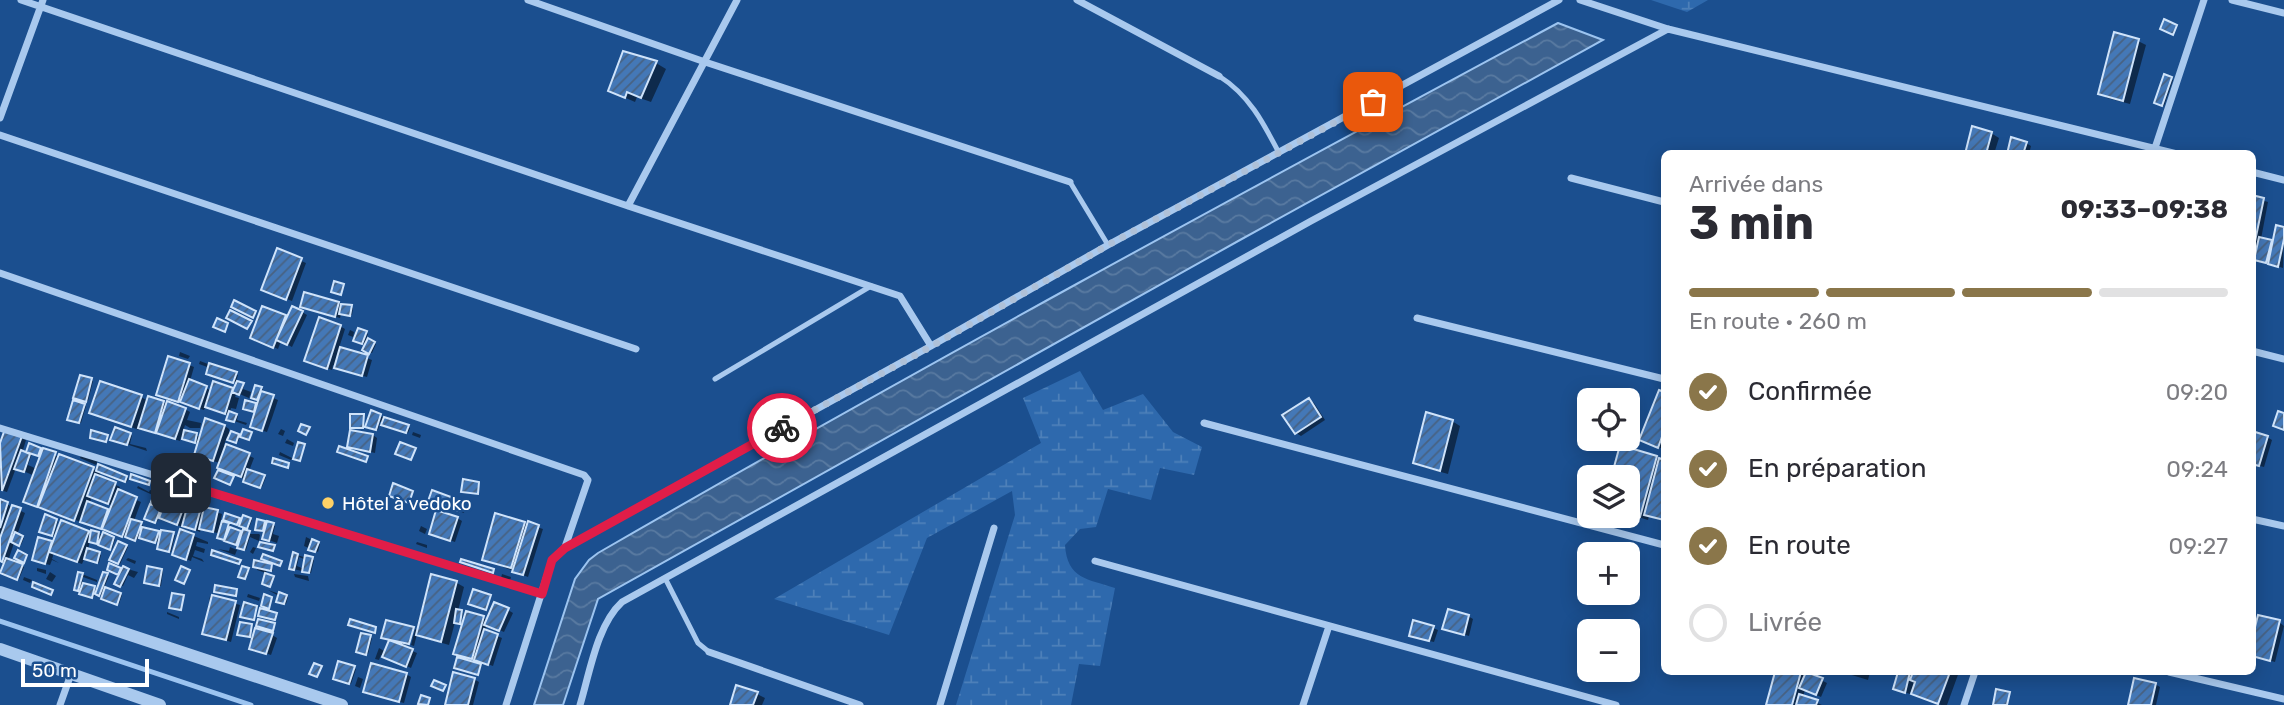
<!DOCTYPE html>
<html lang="fr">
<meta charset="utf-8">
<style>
:root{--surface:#fff;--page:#f7f7f7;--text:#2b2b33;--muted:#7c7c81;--line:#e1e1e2;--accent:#8a764a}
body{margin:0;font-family:Rubik,sans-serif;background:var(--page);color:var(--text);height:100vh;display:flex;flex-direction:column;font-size:26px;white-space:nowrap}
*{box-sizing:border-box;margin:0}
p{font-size:23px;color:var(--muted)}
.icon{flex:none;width:38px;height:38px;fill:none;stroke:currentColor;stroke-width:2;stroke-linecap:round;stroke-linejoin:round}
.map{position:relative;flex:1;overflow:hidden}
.sheet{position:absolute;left:1661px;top:150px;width:595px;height:525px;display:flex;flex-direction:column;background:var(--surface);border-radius:10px;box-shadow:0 4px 18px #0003}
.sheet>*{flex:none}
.controls{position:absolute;left:1577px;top:388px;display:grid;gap:14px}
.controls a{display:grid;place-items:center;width:63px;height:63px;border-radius:10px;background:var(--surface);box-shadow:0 4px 18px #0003;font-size:35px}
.scale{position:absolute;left:21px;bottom:18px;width:128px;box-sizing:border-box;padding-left:7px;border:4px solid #fff;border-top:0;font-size:19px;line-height:24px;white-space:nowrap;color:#fff;-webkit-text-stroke:5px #1b4f8f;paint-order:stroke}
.pin{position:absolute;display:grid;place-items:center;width:60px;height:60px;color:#fff;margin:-30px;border-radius:14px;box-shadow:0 4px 10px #0006}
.courier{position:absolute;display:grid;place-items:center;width:70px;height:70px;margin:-35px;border:5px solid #e11d48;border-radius:50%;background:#fff;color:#222;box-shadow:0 2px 9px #0007}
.overview em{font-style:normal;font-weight:700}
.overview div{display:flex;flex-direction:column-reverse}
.overview{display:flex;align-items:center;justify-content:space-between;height:119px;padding:0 28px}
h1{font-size:46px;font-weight:700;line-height:52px}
.bar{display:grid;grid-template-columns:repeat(4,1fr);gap:10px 7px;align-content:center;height:84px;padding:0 28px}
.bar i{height:9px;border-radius:5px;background:var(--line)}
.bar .selected{background:var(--accent)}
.bar p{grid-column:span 4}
ol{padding:0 28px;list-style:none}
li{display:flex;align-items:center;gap:21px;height:77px}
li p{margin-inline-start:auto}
li .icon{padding:7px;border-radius:50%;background:var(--accent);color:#fff;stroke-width:4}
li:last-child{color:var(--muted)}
li i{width:38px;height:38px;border:4px solid var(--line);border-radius:50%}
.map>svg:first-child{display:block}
</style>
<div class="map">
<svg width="2284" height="705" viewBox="0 0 2284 705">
<defs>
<pattern id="wetland-marsh" width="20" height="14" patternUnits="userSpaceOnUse" patternTransform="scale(1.75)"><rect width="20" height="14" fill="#2e69ad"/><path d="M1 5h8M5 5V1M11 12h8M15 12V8" fill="none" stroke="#4d80b9"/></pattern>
<pattern id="water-waves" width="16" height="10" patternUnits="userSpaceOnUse" patternTransform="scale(1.75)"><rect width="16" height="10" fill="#3c6290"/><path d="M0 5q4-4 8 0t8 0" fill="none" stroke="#597aa1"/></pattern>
<pattern id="building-hatch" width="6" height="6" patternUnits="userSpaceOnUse" patternTransform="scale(1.75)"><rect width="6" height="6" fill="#4478b7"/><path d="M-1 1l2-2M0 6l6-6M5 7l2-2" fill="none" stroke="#486282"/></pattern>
</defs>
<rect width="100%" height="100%" fill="#1b4f8f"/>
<path fill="url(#wetland-marsh)" d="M1651,0H1708L1687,12Z
M1080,371L1103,410L1143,394L1173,432L1202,447L1194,475L1160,468L1151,500L1108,489L1096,527L1080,529L1065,545C1067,579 1088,579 1115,588L1100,666L1079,664L1071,705H956L1015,515L1012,491L927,538L889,635L774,599L1041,443L1023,398Z"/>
<path fill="url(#water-waves)" stroke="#9cc4f0" stroke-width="2" d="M1558,23L1603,40L1240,240L598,599L563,705H534L575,579L589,560L598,553C915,370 1236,196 1558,23Z"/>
<path fill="#0007" fill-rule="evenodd" d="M2138,41L2146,45L2130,104L2107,98L2100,93Z
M656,63L666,69L651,102L637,97L635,102L610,91Z
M2165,77L2173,80L2164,106L2156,103Z
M1991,133L1999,138L1994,154H1966Z
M2026,143L2031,146L2029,154H2009Z
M2252,197L2268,202L2261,239L2274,244L2284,229L2283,268L2252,258Z
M278,251L306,263L292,301L268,292Z
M305,294L351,307L353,308L352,315L341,314L340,318L307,309L302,306Z
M302,312L307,315L292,347L281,341L278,349L257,340L285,317L288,319Z
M340,326L345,329L339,348L372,360L367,377L341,370L333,365L332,370L311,363Z
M350,330L354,332L353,337L348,335Z
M359,330L368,334L366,339L376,344L372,353L364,349L367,345L359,342Z
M180,352L190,356L188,359L179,356Z
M200,361L238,375L236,382L244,386L243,389L251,392L249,398L237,393L235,397L239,398L236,409L231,408L230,413L238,416L237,420L247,423L246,425L228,419L229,415L206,406L204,410L163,397L189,365L194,367L190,381L212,391H234L238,383L210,374V368L199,364Z
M81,377L93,381L88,401L77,398Z
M256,387L263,389L261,393L278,400L272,418L283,423L272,418L267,432L257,429L256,412L247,409L255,404L258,406L260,400L253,397Z
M1660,392L1664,394V454L1662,452L1663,449L1646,442Z
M141,397L148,401L149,398L185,409L190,412L187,420L201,423L200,428H190L185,425L183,431L201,437L207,421L225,426L229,429V432L240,436L238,442L227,437L224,445L254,458L249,471L266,477L262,487L224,470L220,463L200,457L199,443L181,437L180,441L140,427L139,430L92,412Z
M1309,400L1314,403L1325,420L1301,436L1296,433Z
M74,402L86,406L81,423L71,420Z
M372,413L408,427L410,428L408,433L380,422L378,430L369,427Z
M1452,421L1460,426L1448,474L1423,467L1415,463Z
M116,429L132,435L130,444L146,448L147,451L114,440Z
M281,429L285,431L283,436L278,434Z
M413,432L421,435L420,438L412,435Z
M373,435L377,438L375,453L349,447Z
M2267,437L2272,440L2264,467L2252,464Z
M22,438L26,440L22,453L27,455L30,446L97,471L99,467L128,478L127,482L101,472L99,477L120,487L118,492L141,502L134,521L143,525L141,528L162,535H175L171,552L161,549L160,543L139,536L137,540L127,538L30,504L35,476L16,468L7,492L0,490V445ZM32,453L42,456L37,469L28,465ZM92,497L113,506L111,512L89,504Z
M287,439L294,443L293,446L285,443Z
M280,452L292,458L291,460L279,455Z
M82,453L98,460L96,465L80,458Z
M1656,458L1664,461V521L1649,516L1648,520L1628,514V478Z
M138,486L149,492L150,490L164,494L160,504L153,501L155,496L137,488Z
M187,498L192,501L191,503L222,514L219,529L222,530L227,515L243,521L244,517L252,520L249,528L231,522L229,529L243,534H259L260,535L259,541L250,537L246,550L219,537L220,534L201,528L200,532L183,525L182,527L159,517L157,522L148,519L160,510L163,512Z
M0,501L25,513L17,535L24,538L21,545L14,543L8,561L24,567L19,579L2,572L6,563L0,561Z
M462,502L466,505L464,513L435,503Z
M46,517L58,521L54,536L41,531Z
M457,518L462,521L455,542L431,534Z
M264,522L275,526L273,534L279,536L277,543L266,539V531L259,530Z
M524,523L543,529L528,577L484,559Z
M421,526L427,529L425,534L419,531Z
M182,531L208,542V544L197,542L196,546L205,549L204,553L195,550L193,556L202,559L204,562L192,557L191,561L179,557Z
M88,533L92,535L104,534L115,539L112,549L105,547L106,544L90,540L88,550L101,555L99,563L85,557L82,564L54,553L52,559L59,563L52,560L50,565L38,562L51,543L54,544Z
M306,537L320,544L318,552L304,546Z
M417,542L427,545V548L416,544Z
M119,543L128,547L120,564L111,559Z
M230,547L237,550L235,555L218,549L229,551Z
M253,547L256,548L253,554L250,552Z
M297,555L314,560L311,573L293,569ZM299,557L306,560L304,569L297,566Z
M128,558L136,561L135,564L126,560Z
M110,565L123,571L124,568L138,572L134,578L128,575L123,586L118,584L121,575L109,569Z
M272,566L273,571L267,569L266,573L257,570L258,568Z
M37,568L46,570V574L37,571Z
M162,570L163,571L161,586L148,584Z
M50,572L56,576L52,582L46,579Z
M82,574L97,580V582L83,577L82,584L98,590L107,575L109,576L104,588L122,595L119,604L95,593L94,597L83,594L82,591L77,590Z
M294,574L308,576L309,581L295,577Z
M502,574L511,577L510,581L501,578Z
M433,576L457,583L464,587L458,611L463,613L461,624L455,622L449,645L425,638L417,634L414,646L411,645L415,629L418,631Z
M24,577L32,580L30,583L23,580Z
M268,590L288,597L286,604L280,602L279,596Z
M248,594L260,598L259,601L247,597Z
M210,596L240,605L231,642L204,633L216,604L209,602Z
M508,610L513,613L504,632L487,625L485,631L502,638L493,666L458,654L483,618L488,620Z
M167,612L179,617V619L167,614Z
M1468,616L1473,619L1469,636L1444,628Z
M2279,622L2284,626L2275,662L2252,656Z
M412,628L408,645L398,643V645L417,653L411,668L381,655L379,660L375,659L379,648L386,652L390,640L383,637Z
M1433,628L1438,630L1434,642L1416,638Z
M272,635L277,638L271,655L256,650Z
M362,635L372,638L368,654L360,652Z
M354,668L356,669L351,684L337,679Z
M1777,672H1810L1809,674L1827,683L1821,697L1805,690L1803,697L1822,705H1768Z
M1842,672H1870L1868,680Z
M1900,672H1959L1947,705H1941L1910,692V694L1895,689Z
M406,674L411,677L404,703L370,694Z
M358,677L363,679L360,688L355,686Z
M474,679L479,682L473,705H447Z
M2155,684L2160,687L2156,705H2130Z
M757,694L765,698L762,705H732Z"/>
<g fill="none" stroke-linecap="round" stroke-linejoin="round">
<path stroke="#9cc4f0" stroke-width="5" d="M0,621L251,705"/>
</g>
<path fill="url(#building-hatch)" stroke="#cfe3fa" stroke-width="2" d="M2164,19L2177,25L2173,35L2160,29Z
M2114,32L2139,39L2123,101L2098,94Z
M623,51L657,61L641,98L627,92L625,98L608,91Z
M2164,74L2172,77L2162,106L2154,103Z
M1972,126L1992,132L1986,154H1965Z
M2011,137L2027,142L2023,154H2007Z
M2252,195L2264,198L2252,256Z
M2276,225L2284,227V239L2278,267L2268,264Z
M2259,237L2272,240L2266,263L2254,260Z
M277,248L302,258L286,300L261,290Z
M334,281L344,284L341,295L331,292Z
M304,292L339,302L335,317L300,307Z
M234,300L256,311L253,318L231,307Z
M341,304L352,305L350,316L339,314Z
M262,306L286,315L273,348L250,338Z
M292,306L303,311L287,345L276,340Z
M230,310L252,321L247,329L226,318Z
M319,317L341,325L327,369L304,361Z
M217,318L228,323L225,332L213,327Z
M358,328L367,331L362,344L353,341Z
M368,338L375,342L369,354L362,350Z
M340,347L368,355L362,376L334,368Z
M168,356L190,363L178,402L156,395Z
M209,363L237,372L233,383L206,374Z
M80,375L92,378L86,402L73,398Z
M189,379L207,386L199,409L180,402Z
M100,381L142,395L131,427L89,413Z
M213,381L233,388L225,414L205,407Z
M237,381L244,383L239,395L232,392Z
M255,385L262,387L257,400L251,398Z
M1659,390L1664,392V431L1658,448L1639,440Z
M261,391L274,395L262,431L250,427Z
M148,396L164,401L155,433L138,428Z
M1309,398L1321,417L1295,434L1282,415Z
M73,400L85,404L79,423L67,420Z
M245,400L256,403L254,412L243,409Z
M167,401L186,408L175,439L156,433Z
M371,410L381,414L376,430L365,427Z
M229,411L237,414L234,422L226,420Z
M2278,411L2284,413V430L2273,426Z
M1426,412L1453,420L1440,471L1413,463Z
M350,414H364L363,428H350Z
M384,417L409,425L406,433L381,425Z
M205,418L225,425L213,461L194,455Z
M301,424L310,427L306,435L298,431Z
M115,427L131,433L127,445L110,440Z
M5,429L22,436L2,491L0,443Z
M243,429L252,432L249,440L240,437Z
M91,430L108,435L106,442L90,438Z
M184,430L197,433L195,443L182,439Z
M350,430L373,434L370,452L347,447Z
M231,431L239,434L236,443L227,440Z
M2252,431L2268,436L2259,466L2252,464Z
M298,442L305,444L300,461L293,459Z
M400,442L416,448L411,460L395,454Z
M29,443L41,448L38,456L26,452Z
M226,444L250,453L241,477L217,468Z
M1620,445L1657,456L1640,517L1628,513V478H1611Z
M339,446L368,456L366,462L337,452Z
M43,448L56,452L37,507L23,502Z
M21,450L30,454L24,472L14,469Z
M59,454L94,467L74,521L38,507Z
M173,456L191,463L189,467L171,460Z
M273,458L289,463L288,468L272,463Z
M1659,458L1664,460V520L1644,515Z
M98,464L127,476L125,482L96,471Z
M247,469L265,475L260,488L243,482Z
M218,470L234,476L230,485L214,478Z
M95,474L116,482L108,504L87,496Z
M131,474L150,481L149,485L130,479Z
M463,479L479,482L478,494L461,492Z
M393,483L413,491L409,503L389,496Z
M118,489L137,497L122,537L102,529Z
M156,489L163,492L158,505L151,502Z
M170,489L188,496L177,525L159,518Z
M432,490L462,501L459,511L428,501Z
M0,499L8,502L0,528Z
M189,500L202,504L195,530L182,526Z
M87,501L108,509L101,529L80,522Z
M150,504L161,508L155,523L144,519Z
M12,505L21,508L2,562L0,561V538Z
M204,507L218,510L213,532L199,529Z
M436,510L458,517L450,541L429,534Z
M225,513L240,518L237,525L223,520Z
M495,513L525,522L511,568L482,560Z
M45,514L57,519L52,536L39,532Z
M243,515L251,518L247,529L239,526Z
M131,519L142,522L135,541L125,537Z
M257,519L265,521L263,531L255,530Z
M61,520L89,531L77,562L49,552Z
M222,521L229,523L224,540L217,538Z
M267,521L274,523L269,541L262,539Z
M528,521L539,525L523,575L512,572Z
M142,527L159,531L155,543L139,538Z
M230,527L241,531L236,545L224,541Z
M180,529L194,534L186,560L172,555Z
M243,529L250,531L244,550L237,548Z
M91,530L99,532L97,544L89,542Z
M161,530L174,532L169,552L157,549Z
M15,532L23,536L19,546L11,542Z
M103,532L114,537L110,550L98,545Z
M38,537L52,541L45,564L32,560Z
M312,539L319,542L315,552L308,550Z
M118,541L127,545L118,564L109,560Z
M260,542L275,545L273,551L258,547Z
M87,548L100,552L97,563L84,559Z
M18,550L27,555L24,563L14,558Z
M212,550L241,560L239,564L211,555Z
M293,552L298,554L294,570L289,569Z
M263,554L282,561L280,566L261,559Z
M305,555L313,557L309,573L302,572Z
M6,558L23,564L17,580L0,573Z
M461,559L494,569L493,573L460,562Z
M254,560L272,564L271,571L253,567Z
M109,563L121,568L118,575L107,570Z
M123,566L129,569L120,587L114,584Z
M147,566L162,569L159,586L144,583Z
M181,566L190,570L184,584L175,580Z
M242,566L249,568L245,579L238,577Z
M78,572L83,573L78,591L74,590Z
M103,572L108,573L99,596L95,594Z
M265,573L274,576L270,587L262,584Z
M431,574L457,581L441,642L416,635Z
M33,582L53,590L51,595L32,587Z
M83,583L95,586L92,598L79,594Z
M215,585L237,589L236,596L214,592Z
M105,587L121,593L117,605L101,599Z
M473,589L491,595L486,610L468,604Z
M279,592L287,595L284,604L276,602Z
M172,593L184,595L181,610L169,608Z
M264,594L272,597L269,609L261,606Z
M212,595L236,601L226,640L202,634Z
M244,602L257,606L254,620L240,617Z
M494,602L509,608L499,631L484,625Z
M260,608L277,613L275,620L258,616Z
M456,609L462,610L460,624L454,623Z
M1448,609L1469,615L1464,635L1442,629Z
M466,611L484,616L472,659L453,654Z
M2258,615L2280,620L2270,661L2252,656V639Z
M258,619L275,623L273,631L256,626Z
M350,619L376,627L375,633L348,625Z
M386,620L414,627L409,644L381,638Z
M1413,620L1434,626L1429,641L1409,636Z
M240,622L252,624L250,637L237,635Z
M255,628L273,633L266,654L249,649Z
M484,629L498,634L488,665L474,660Z
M361,633L371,635L366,655L356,652Z
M389,640L413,649L406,667L382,657Z
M457,657L481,664L478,675L454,668Z
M338,661L355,666L349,684L333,679Z
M314,663L322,666L317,677L309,674Z
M371,663L407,673L399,702L363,692Z
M453,672L475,678L468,705H445Z
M1775,672H1801L1792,705H1766Z
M1806,672L1823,678L1816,695L1799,688Z
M1898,672H1910L1905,693L1893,689Z
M1913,672H1950L1938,704L1911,694L1915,682L1910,680Z
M2134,678L2156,683L2151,705H2128Z
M434,680L446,685L443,691L431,686Z
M736,685L758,692L753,705H730Z
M1996,689L2010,692L2007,705H1993Z
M1799,694L1818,700L1816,705H1796Z
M421,695L430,698L428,705L418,704Z"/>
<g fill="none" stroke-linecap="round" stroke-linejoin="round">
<path stroke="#a9c9ee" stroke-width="5" d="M1219,76C1249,95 1263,122 1279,153
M1070,182L1108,245
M715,379L871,286
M665,578L698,643L709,652"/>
<path stroke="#a9c9ee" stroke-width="7" d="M21,0L628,206L900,296L931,346
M528,0L705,62L1070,182
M1077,0L1219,76
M1580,0L1668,29L2177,154
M2232,0L2284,13
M0,118L43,0
M0,135L636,349
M2153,154L2204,0
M2252,172L2284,180
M1571,178L1664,202
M628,206L737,0
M0,273L584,475L588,480L565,547
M1417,318L1664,379
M2252,351L2284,359
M1204,423L1664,545
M0,428L542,594
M2252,519L2284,526
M1095,561L1616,705
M709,652L860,705
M2169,672L2284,699
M60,705L71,674
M506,705L552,560L565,548L931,346L1108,245L1559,0
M580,705C590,672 597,625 622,602L1311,221L1668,29
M940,705L994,528
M1303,705L1329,626
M1964,705L1975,672"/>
<path stroke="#a9c9ee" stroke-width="12" d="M0,592L342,705
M0,649L160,705"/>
</g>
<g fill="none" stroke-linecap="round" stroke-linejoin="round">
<path stroke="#afc1d8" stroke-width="7" stroke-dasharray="0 12.6" d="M782,428L932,346L1108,245L1373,102"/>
<path stroke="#e11d48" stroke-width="9" d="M181,483L542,594L552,560L565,548L782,428"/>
</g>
<circle fill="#ffd166" stroke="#1b4f8f" stroke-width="2.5" cx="328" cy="503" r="7"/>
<g text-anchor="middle" stroke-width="5" stroke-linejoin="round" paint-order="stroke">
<g font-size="19" fill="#fff" stroke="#1b4f8f" text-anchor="start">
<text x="342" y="510">Hôtel à vedoko</text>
</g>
</g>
</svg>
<div class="controls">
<a><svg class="icon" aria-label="locate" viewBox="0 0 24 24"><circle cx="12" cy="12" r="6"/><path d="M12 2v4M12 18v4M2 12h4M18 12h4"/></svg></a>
<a><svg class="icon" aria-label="layers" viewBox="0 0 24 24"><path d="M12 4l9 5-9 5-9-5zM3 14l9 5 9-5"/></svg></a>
<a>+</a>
<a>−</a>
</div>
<div class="scale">50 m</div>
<div class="pin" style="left:1373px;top:102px;background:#ea580c"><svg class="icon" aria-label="bag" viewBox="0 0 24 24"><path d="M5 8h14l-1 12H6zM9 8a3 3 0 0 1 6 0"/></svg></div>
<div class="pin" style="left:181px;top:483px;background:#1f2937"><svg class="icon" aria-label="home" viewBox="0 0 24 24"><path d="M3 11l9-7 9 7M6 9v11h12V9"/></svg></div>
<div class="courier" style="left:782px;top:428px"><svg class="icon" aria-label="bike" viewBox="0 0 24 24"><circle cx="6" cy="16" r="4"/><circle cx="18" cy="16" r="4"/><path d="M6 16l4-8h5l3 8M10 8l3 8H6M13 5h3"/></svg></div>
<section class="sheet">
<div class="overview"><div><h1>3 min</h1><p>Arrivée dans</p></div><em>09:33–09:38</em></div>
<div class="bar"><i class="selected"></i><i class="selected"></i><i class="selected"></i><i></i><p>En route · 260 m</p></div>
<ol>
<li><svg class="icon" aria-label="check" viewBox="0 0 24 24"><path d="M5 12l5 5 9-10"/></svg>Confirmée<p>09:20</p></li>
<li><svg class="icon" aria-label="check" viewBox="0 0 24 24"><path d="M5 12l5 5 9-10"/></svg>En préparation<p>09:24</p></li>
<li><svg class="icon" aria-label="check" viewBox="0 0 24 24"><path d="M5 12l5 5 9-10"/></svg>En route<p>09:27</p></li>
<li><i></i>Livrée</li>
</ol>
</section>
</div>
